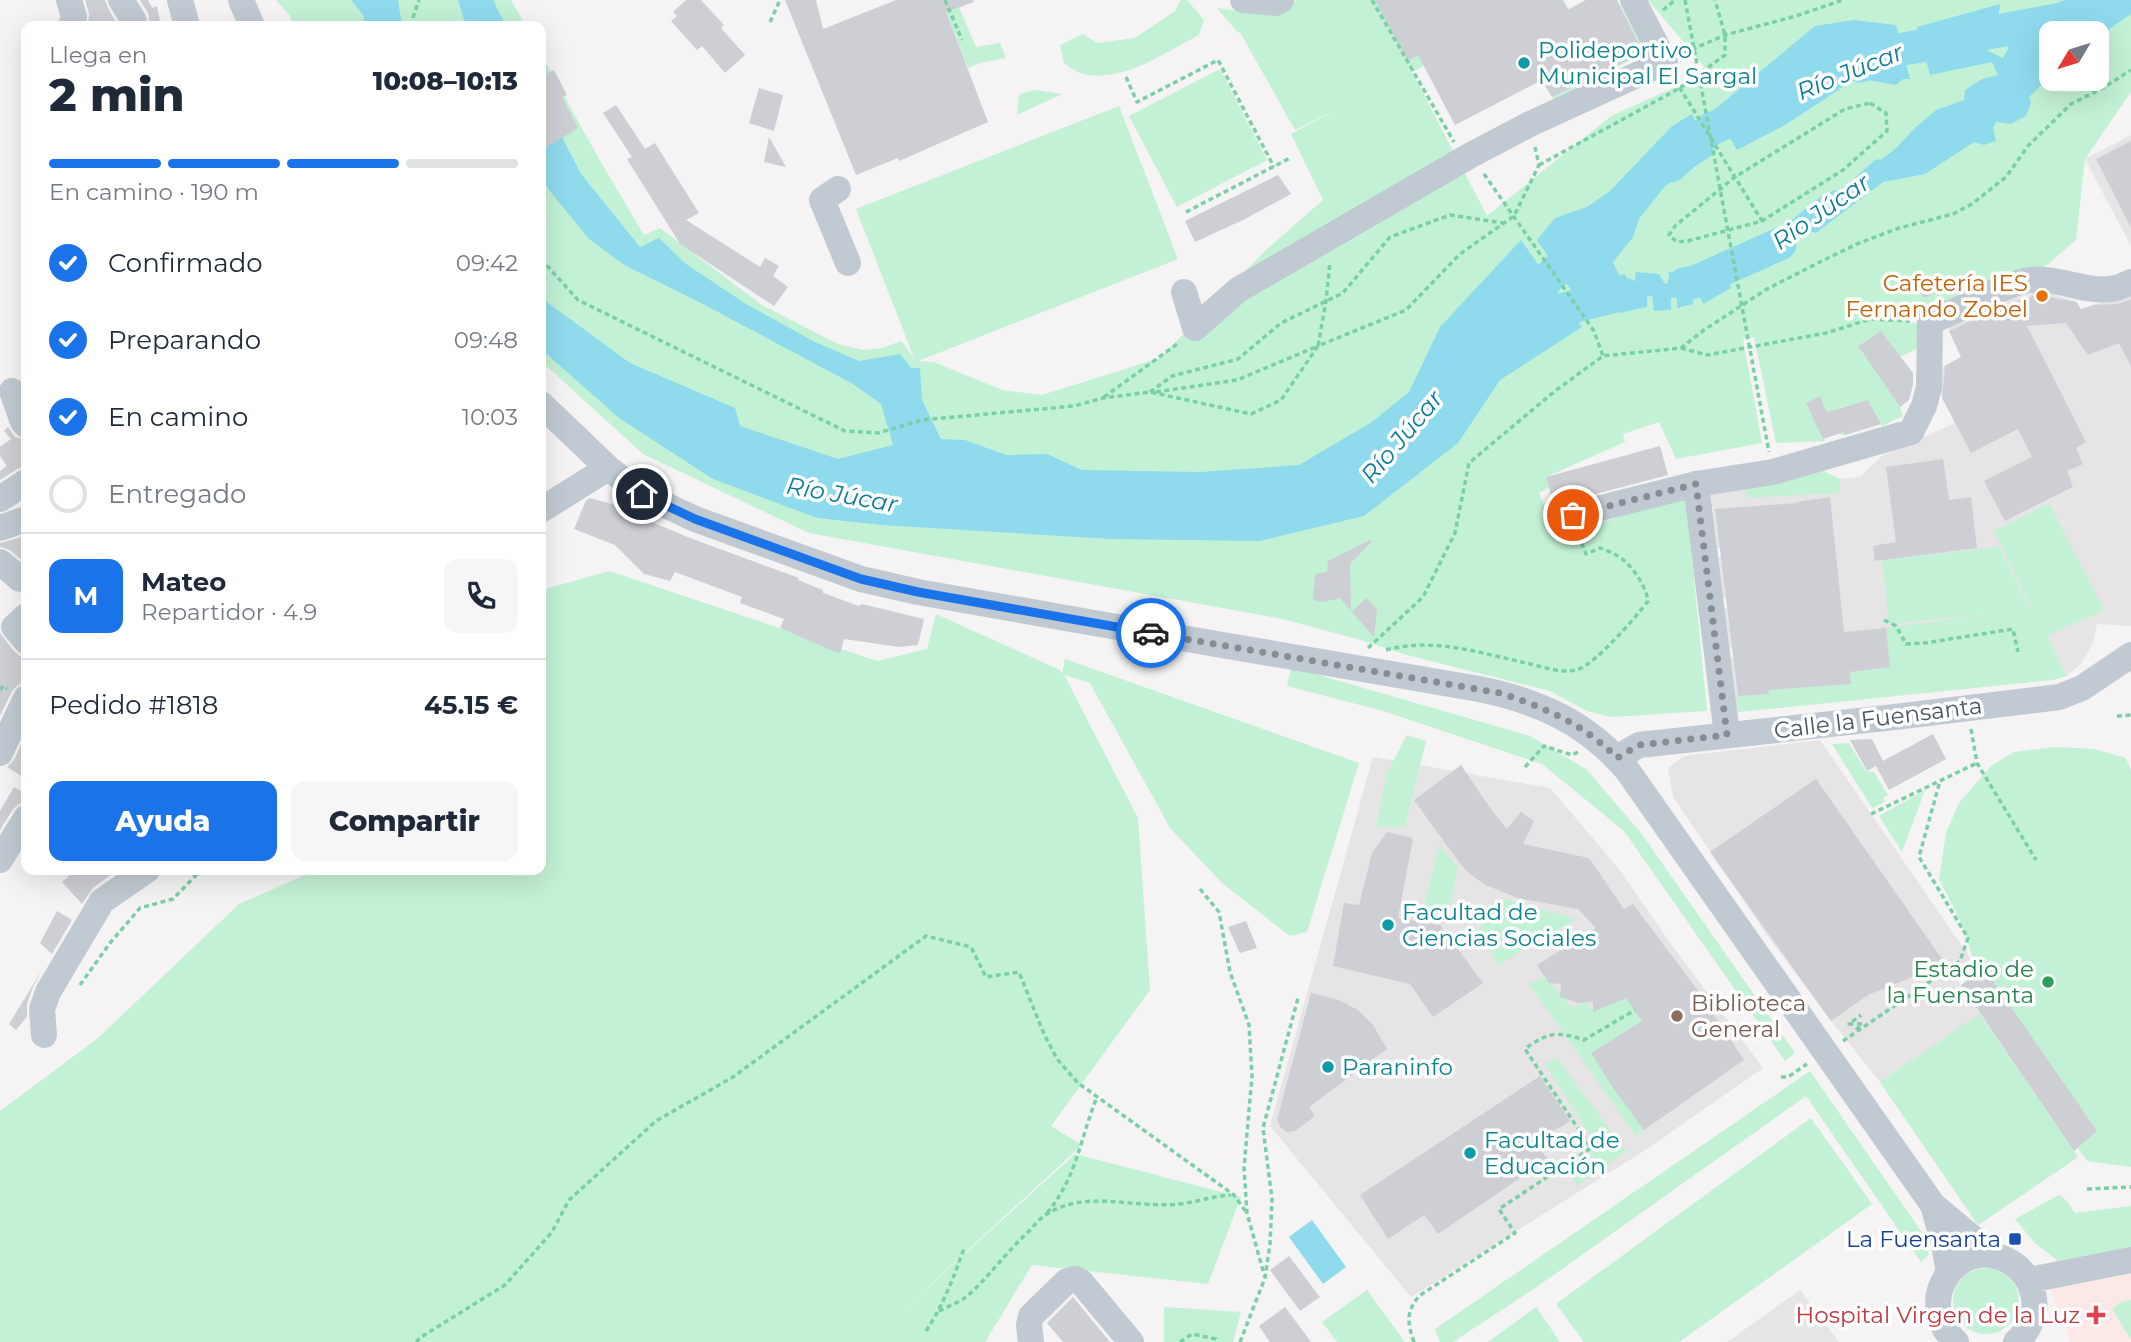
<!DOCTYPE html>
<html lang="es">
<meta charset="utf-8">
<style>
:root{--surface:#fff;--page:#f6f6f7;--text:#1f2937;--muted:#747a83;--line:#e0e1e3;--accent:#1a73e8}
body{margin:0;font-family:Montserrat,sans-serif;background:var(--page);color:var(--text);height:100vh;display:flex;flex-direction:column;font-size:26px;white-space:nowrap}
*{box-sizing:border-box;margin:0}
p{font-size:23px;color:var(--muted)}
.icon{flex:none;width:38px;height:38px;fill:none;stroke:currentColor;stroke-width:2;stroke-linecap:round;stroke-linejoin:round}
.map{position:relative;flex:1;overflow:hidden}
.sheet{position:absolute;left:21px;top:21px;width:525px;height:854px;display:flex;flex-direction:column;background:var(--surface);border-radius:14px;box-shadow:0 7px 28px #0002}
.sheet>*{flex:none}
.needle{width:46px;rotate:232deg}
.tools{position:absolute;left:2039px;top:21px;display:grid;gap:14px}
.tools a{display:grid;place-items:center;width:70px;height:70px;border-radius:14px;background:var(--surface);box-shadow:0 7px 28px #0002;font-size:35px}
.pin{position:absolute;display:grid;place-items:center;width:60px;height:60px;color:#fff;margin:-30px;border:4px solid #fff;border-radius:50%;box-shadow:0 2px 7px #0007}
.courier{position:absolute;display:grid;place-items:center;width:70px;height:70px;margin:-35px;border:5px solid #1a73e8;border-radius:50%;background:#fff;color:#222;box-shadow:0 2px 9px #0007}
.overview em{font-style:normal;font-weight:800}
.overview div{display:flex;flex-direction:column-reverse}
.overview{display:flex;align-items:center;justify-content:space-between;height:119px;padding:0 28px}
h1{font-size:46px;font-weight:800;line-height:52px}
.bar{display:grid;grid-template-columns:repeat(4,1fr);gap:10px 7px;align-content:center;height:84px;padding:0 28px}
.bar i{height:9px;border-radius:5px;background:var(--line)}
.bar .active{background:var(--accent)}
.bar p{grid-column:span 4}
.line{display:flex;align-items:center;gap:18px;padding:0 28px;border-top:2px solid var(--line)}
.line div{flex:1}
.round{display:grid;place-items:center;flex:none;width:74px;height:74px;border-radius:14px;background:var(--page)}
ol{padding:0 28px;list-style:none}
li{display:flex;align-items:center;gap:21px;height:77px}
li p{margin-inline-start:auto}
li .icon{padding:7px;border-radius:50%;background:var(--accent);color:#fff;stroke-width:4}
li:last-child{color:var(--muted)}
li i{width:38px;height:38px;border:4px solid var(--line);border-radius:50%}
.action{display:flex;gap:14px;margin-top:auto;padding:14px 28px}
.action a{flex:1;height:80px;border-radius:14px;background:var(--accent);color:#fff;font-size:28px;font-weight:800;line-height:80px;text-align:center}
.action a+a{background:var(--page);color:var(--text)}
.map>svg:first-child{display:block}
</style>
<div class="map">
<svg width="2131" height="1342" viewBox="0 0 2131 1342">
<rect width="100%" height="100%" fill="#f5f3f3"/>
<path fill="#e6e4e5" d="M2131,135V246L2085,159Z
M2042,291L2076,301L2081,309L2131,292V626L2097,624L2093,643L2081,664L2066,676L2052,680L1738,712L1733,697L1729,658L1747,656L1745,646L1727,648L1723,608L1741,606L1740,596L1722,598L1718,558L1735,557L1734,547L1717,548L1713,510L1709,493L1822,470L1837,479L1860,477L1882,456L1955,423L1930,373L1963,356L1959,352L1947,326L2007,300Z
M1820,740L1971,959L1953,974L2078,1157L1978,1225L1880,1082L1831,1021L1767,935L1673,797L1668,768L1684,756Z
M1373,757L1550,788L1619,869L1671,944L1763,1068L1644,1151L1411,1297L1270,1126Z
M1800,1290L1839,1342H1727Z"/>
<path fill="#fce8e6" d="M2131,1274V1342H2071L2051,1289Z"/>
<path fill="#c3f1d5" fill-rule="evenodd" d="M276,0H511L526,26H293L290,16Z
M941,0H956L976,47L1000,43L1006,58L980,63L968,68Z
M1181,0H1187L1204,20L1199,35C1164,53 1123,83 1083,74C1076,72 1070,67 1064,63L1060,45L1083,34L1097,43L1135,38L1175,11Z
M1297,0H1563L1568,9L1586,0H1617L1646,52L1554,100L1541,80L1424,66L1412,72L1487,216L1611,116L1709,72L1648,0H2131V92L2085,159L2076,240L2047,265L1947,311L1884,319L1927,325L1924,345L1900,357L1881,331L1858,346L1900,407L1903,416L1882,426L1868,401L1838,408L1840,422L1846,435L1836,434L1820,396L1806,403L1825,441L1776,443L1754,337L1743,339L1762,443L1676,459L1659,422L1623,434L1625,442L1546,477L1549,488L1539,493L1557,536L1686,496L1707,711L1612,717L1587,711L1550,691L1407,655L1357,639L1283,619L809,533L643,454L541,361V54L599,159L644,235L660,228L762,305L838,344L864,350L882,348L901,341L914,358L856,209L1119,106L1178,259L918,361L934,362L1002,390L1042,395L1160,358L1265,251L1323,200L1291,134L1338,109L1295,130L1240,32L1238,33L1217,8L1268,15ZM2051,33H2096V79H2051Z
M1220,69L1267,160L1177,207L1129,116Z
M1035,90L1062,94L1017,115L1019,94Z
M1822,470L1840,479V493L1748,498L1746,488Z
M2049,503L2104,610L2047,636L2066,676L2052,680L1738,712L1736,696L1768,694V690L1850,684V672L1890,667L1886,628L1998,613L1889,624L1882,560L1999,547L2030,608H2032L1994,531Z
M610,571L877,661L927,649L936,614L1060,670L1062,674L1065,659L1359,763L1307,932L1290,936L1222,883L1170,828L1090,683L1064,675L1138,818L1150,990L1051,1126L1082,1145L880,1331L1075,1154L1241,1197L1208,1284L1032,1265L985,1342H0V1111L97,1039L239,904L317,870H541V597L548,588Z
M1291,667L1530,736L1586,769L1641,833L1795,1053L1785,1061L1624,831L1542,764L1383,711L1287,686Z
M1407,735L1426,741L1405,827H1376L1386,775Z
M1849,743L1866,771L1874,772L1888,795L1883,798L1885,802L1872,808L1832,744Z
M2055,747L2094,749L2126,758L2131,771V1167L2087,1161L1961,985L1984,968L1972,956L1963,926L1939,879L1946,833L1959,803L1991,766L2014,752Z
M1925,790L1902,852L1879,816Z
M1439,844L1458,868L1447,918L1422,914Z
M1505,899L1577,919L1498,965L1478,930Z
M1545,977L1571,1007L1586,1002L1593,1011L1625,996L1642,1021L1592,1053L1644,1130L1636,1136L1529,984Z
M1980,1014L2078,1157L1978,1225L1880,1082Z
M1557,1058L1626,1151L1577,1186L1568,1169L1598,1148L1545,1064Z
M1810,1071L1921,1231L1929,1255L1921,1262L1806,1096L1538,1286L1453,1342H1440L1435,1329Z
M1811,1118L1872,1204L1679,1342H1584L1556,1304Z
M2059,1195L2066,1200L2075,1213L2131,1206V1248L2058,1261L2034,1242L2015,1219Z
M1953 1301a33 33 0 1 1 66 0a33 33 0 1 1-66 0Z
M1367,1290L1405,1342H1337L1322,1322Z
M2131,1300V1340L2112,1309L2119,1303Z
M1164,1307L1241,1312L1233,1342H1164Z
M1536,1307L1560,1342H1488Z"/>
<path fill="#90daee" d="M351,0H398L402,26H362L364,16Z
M458,0H493L506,26H466Z
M2067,0H2131V14L2097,38L2096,33H2051V75L2029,97L2031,103L2026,116L2011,124L1996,122L1993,128L1996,141L1984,145L1974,142L1925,174L1883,182L1816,233L1807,230L1802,233L1796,243L1743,275L1739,255C1750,245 1764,239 1777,231C1798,219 1817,192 1842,189L1875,160L1882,159L1895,149L1916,127L1936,110L1964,100L1965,90L1982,79L1998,75L1992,62L1930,75L1917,27L2000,4L1996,34L1988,39L1991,43L1988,51L2003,58L2008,49L2003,30L2074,21Z
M1854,20L1896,25L1910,79H1903L1896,85L1857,78L1785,125L1737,150L1714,110L1815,26Z
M1692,114L1714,154L1665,186L1639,219L1633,237L1613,262L1619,275L1625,274L1630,285L1634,288L1636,272L1659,274L1665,284L1672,282L1668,272L1684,274L1689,279L1695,278L1693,274L1725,257L1731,288L1703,304L1699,294H1694L1693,304L1677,308V297L1671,298V310L1654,311L1652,295L1647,297V307L1619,313L1622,298L1617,301L1616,310L1603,306L1590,318L1537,240L1555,218L1587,207L1610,191L1672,126Z
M562,137L581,174L640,247L659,238L686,264L746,304L813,341L859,361L900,354L911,368H920L922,400L941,439L965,440L1006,455L1047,454L1082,470L1201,472L1299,465L1372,422L1409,392L1440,327L1521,240L1582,327L1500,380L1458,443L1364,516L1260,541L1110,539L882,525L817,518L713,479L619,418L541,349V294L548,303L630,363L735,408L740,426L838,459L893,445L881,404L853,384L699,302L624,265L588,238L549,190L541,176V139L545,147Z
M1312,1220L1346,1267L1323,1284L1289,1237Z"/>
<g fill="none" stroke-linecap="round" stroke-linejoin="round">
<path stroke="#90daee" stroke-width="33" d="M1861,66L1904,49L2061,19L2114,0
M1671,166L1711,129L1763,107
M1684,284L1695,282L1780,244
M1516,307L1590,240
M1524,319L1624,294"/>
</g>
<path fill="#cdcfd5" d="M85,0H105L108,8L118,26H88L89,13Z
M140,0H148L152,8L157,6L161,26H150L148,13Z
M686,0H701L724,25L721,28L745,55L725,73L702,46L697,50L671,21L677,16L673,12Z
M785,0H816L823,29L896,0H973L974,2L946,12L988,122L899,161L898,158L856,175Z
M1375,0H1563L1568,10L1586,0H1617L1643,53L1552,97L1542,80L1455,125L1418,55L1407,61Z
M554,70L567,95L562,97L578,128L545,148L541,139V112L545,109L541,100V76Z
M759,88L783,95L774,131L749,123Z
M616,105L645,149L655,143L699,213L686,220L760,267L765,258L779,266L773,276L788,287L774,306L680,244L627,159L632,157L603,113Z
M769,137L786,167L764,162Z
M2131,141V228L2096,159Z
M1278,175L1291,194L1245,219L1195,242L1185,221Z
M1935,276L1942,289L1924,298L1917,285Z
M2037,295L2076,302L2081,309L2094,305L2118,304L2131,299V366L2119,343L2088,355L2066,323L2027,326L2086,442L2076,448L2083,464L2067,471L2073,487L2005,521L1984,481L2032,457L2018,429L1971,453L1942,398L1945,366L1961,357L1949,331L2006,304Z
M1881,331L1913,373V385L1909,400L1900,407L1858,346Z
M1820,396L1827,412L1868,400L1881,424L1845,435L1844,432L1823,439L1806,403Z
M8,427L15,437L26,440V466L17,469L0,480V471L7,466L0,456V447L11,439L4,431Z
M1660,446L1668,475L1554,505L1546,477Z
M1943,459L1949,500L1971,497L1977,548L1875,561L1873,546L1896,542L1886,467Z
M1830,497L1844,632L1886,628L1890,667L1850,672L1851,684L1768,690L1769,694L1738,696L1715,509L1797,503V502Z
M590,498L633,510L649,517L647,520L690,538L799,578L798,580L823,590V593L859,606L862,604L924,619L918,645L899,647L844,639L840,654L780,628L784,619L740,603L742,597L675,572L670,581L644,574L615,545L574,529L586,500Z
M26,536V564L10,550L0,547V543Z
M1370,540L1372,542L1350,564L1351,611L1340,598L1323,602L1313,600L1315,574L1327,572L1328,561Z
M1366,598L1377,609L1374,637L1352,612Z
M0,633L14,651L20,656H26V682L18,685L12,691L0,716Z
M26,734V779L7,767L14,760Z
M1933,734L1946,759L1889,790L1876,766L1867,771L1850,740L1872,739L1883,761Z
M1461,765L1493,812L1507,829L1521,812L1534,821L1523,844L1589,858L1624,909L1633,904L1694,985L1744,1060L1644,1130L1613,1088L1591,1053L1642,1021L1626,998L1593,1012V1002L1578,1003L1560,997L1561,984L1549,983L1537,965L1596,928L1578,909L1517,898L1486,885L1471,875L1461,865L1414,800Z
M1816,779L1942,959L1910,978L1868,995L1831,1021L1710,852Z
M14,787L26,794V802L19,804L13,809L0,830V811Z
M1387,832L1413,838L1398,918L1440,925L1483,983L1433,1017L1410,984L1333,966L1344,903L1359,905L1372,853Z
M75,870H117L93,888L82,904L62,882Z
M57,911L72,920L52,954L40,943Z
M1246,921L1257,948L1240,953L1228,927Z
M44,967L33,987L27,1004V1017L16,1030L9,1024Z
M1984,968L2097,1131L2074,1151L1961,985Z
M1311,993L1339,1000L1358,1010L1373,1025L1387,1049L1309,1107L1315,1116L1295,1131L1287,1132L1281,1128L1277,1120Z
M1540,1076L1570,1121L1535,1143L1548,1159L1438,1234L1424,1215L1388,1239L1360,1195Z
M1289,1256L1320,1297L1300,1311L1270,1270Z
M1073,1297L1110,1342H1063L1047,1323Z
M1285,1307L1311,1342H1270L1259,1326Z"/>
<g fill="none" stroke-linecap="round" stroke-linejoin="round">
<path stroke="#7ad0a6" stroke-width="3.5" stroke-dasharray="5 3.5" stroke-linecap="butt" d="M945,0L962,40
M1372,0L1454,142
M1685,0L1769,452
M1663,10L1675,0
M770,22L780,0
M410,26L419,0
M1684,53L1725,35L1796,16L1843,0
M1126,77L1137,102L1218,60L1274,167
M1675,80L1762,221
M1870,103L1886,113L1887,131L1843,170L1762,221L1688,241L1677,242L1669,235L1675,226L1735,177L1845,109Z
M1539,165L1680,88L1725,55V35L1715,0
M1484,174L1594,331L1603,356
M1186,212L1290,158
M541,259L578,300L845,431L878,433L922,420L1074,406L1103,398L1150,392L1251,414L1281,400L1318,346L1406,310L1460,254L1514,216L1539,165L1535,147
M1681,348L1707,355L1826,333L1871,319L1910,321
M1150,392L1172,376L1238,359L1281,323L1343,293L1390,237L1450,215L1503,223
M1156,392L1237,380L1318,346L1326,301L1330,262
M1104,397L1180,342
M1884,620L1896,626L1906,644L1925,643L2013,629L2018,652
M1368,648L1423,597L1455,533L1469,463L1555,391L1603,356L1681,348L1704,330L1767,289L1822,261L1857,244L1899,228L1953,214L1972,204L2006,177L2028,146L2071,104L2103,88L2131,70
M1386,650C1432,637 1481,653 1526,663C1542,666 1562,675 1579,669C1596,663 1637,616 1648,601C1646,585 1630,562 1616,555C1611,552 1605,550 1600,548L1586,554L1578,534
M0,690L3,686L7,689
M2117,716L2131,715
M1971,729L1977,763L2036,860
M1525,767L1544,746L1572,755L1578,752
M1871,814L1977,763
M1200,889L1219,912L1230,972L1249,1025L1252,1076L1244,1168L1247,1213L1265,1278
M80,985L110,943L140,908L173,899L201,870
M1856,1030L1862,1024H1849L1861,1015
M1843,1041L1960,961L1968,938L1919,857L1940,781
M1781,1077H1788L1807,1064
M2087,1189L2131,1187
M1047,1213C1077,1177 1080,1139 1097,1097
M939,1311L962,1300L973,1291C992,1272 1008,1251 1028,1232C1034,1226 1040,1218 1047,1214C1087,1189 1135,1209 1179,1204C1197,1202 1213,1196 1231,1195
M926,1331C944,1304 954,1276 965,1246
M416,1342L421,1337L505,1285L552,1232L569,1200L656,1121L733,1077L926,936L971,947L986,977L1019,972L1044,1034L1057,1059L1078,1083L1234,1195L1247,1213
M1180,1342L1192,1334L1216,1339L1217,1342
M1240,1342L1265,1278L1270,1244L1272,1199L1263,1128L1298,998
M1414,1342C1407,1322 1406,1312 1419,1296L1515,1233L1499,1209L1591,1148L1525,1049C1548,1032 1558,1031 1584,1040L1635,1010"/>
<path stroke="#c1cad2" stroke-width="26" d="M69,0L74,17L71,26
M121,0L134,21V26
M180,0L187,26
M241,0L252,26
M1243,0L1275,3L1281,0
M838,189L822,200L848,263
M1184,292L1195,328L1238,290L1471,155L1530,124L1665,62L1633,0
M12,391L23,422L26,425
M541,404L608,468L642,494L695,519L861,579L918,592L1094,623L1479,689C1539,701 1587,723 1627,770L1933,1205L1994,1256
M1696,484L1727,735
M0,499L26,482
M541,510L608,468
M1573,515L1696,484L1773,472L1911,432L1924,406L1929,387L1930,321C1962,311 1991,289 2025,281C2055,274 2086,295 2116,288C2121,287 2126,284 2131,282
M0,528L26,519
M0,562L20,579
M26,616L14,627L26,641
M0,753L26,698
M1617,758L1639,745L1895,717L2059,697L2082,688L2131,655
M0,860L26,818
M44,1035L42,1009L48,992L102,901L147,870
M1933,1205L1944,1244L1949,1273
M2029,1280L2131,1260
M1031,1342L1029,1325L1031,1316L1067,1281L1075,1279L1081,1282L1131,1342
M1956,1342C1910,1301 1961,1230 2012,1263C2023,1270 2030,1281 2033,1293C2038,1312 2030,1330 2016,1342"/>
</g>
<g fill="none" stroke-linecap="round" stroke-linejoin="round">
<path stroke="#868d94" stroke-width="7" stroke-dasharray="0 12.6" d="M1151,633L1500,693C1544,707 1585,725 1617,758L1639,745L1727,735L1696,484L1573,515"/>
<path stroke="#1a73e8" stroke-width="9" d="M642,494L695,519L861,579L918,592L1151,633"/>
</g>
<g fill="#0f9aa8" stroke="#fff" stroke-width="2.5">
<circle cx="1524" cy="63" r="7"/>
<circle cx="1388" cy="925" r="7"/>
<circle cx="1328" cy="1067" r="7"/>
<circle cx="1470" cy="1153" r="7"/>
</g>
<circle fill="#e8710a" stroke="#fff" stroke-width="2.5" cx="2042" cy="296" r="7"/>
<circle fill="#2e9e5b" stroke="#fff" stroke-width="2.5" cx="2048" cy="982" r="7"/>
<circle fill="#8d6e63" stroke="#fff" stroke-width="2.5" cx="1677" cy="1016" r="7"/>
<rect fill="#1a4fb4" stroke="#fff" stroke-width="2.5" x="2008" y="1232" width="14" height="14" rx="3.5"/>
<path fill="#e0444e" stroke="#fff" stroke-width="2.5" d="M2092.5 1304.5h7v7h7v7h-7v7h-7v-7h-7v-7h7z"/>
<g text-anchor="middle" stroke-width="7" stroke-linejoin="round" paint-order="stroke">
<g font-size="23" fill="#0d838f" stroke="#fff" text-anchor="start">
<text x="1538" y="58">Polideportivo<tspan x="1538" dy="26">Municipal El Sargal</tspan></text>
<text x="1402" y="920">Facultad de<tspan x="1402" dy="26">Ciencias Sociales</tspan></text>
<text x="1342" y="1075">Paraninfo</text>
<text x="1484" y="1148">Facultad de<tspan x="1484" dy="26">Educación</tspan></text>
</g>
<g font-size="23" fill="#c56008" stroke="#fff" text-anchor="end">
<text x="2028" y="291">Cafetería IES<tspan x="2028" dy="26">Fernando Zobel</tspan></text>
</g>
<g font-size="23" fill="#4a5661" stroke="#fff">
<text transform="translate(1878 718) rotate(-7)" y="8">Calle la Fuensanta</text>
</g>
<g font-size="23" fill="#27864d" stroke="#fff" text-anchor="end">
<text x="2034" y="977">Estadio de<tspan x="2034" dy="26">la Fuensanta</tspan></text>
</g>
<g font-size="23" fill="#785e54" stroke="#fff" text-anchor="start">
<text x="1691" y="1011">Biblioteca<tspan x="1691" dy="26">General</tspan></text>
</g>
<g font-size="23" fill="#164399" stroke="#fff" text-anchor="end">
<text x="2001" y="1247">La Fuensanta</text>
</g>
<g font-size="23" fill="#be3a42" stroke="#fff" text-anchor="end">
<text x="2080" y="1323">Hospital Virgen de la Luz</text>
</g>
<g font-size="24" font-style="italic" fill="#0c7c9b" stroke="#fff">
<text transform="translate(1850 72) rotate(-22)" y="8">Río Júcar</text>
<text transform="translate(1821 212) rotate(-35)" y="8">Rio Júcar</text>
<text transform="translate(1402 437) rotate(-50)" y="8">Río Júcar</text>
<text transform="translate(842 495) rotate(10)" y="8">Río Júcar</text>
</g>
</g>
</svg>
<div class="tools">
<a><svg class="needle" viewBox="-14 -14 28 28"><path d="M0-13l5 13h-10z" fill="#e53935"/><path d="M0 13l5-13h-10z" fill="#747a83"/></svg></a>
</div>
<div class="pin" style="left:1573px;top:515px;background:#ea580c"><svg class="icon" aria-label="bag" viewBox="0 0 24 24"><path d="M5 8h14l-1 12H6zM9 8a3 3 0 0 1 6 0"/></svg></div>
<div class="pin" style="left:642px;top:494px;background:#1f2937"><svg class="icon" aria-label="home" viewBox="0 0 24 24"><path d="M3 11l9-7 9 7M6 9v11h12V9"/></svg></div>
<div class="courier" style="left:1151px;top:633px"><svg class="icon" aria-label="car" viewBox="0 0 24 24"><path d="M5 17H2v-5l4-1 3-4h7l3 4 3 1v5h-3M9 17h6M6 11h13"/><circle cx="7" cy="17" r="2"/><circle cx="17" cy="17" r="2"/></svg></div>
<section class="sheet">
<div class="overview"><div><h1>2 min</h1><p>Llega en</p></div><em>10:08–10:13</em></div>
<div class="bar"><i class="active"></i><i class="active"></i><i class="active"></i><i></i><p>En camino · 190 m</p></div>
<ol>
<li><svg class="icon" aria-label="check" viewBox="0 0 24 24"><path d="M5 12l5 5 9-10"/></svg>Confirmado<p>09:42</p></li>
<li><svg class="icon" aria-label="check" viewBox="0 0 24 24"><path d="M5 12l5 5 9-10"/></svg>Preparando<p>09:48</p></li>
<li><svg class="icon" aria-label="check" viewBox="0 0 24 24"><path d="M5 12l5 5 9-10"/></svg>En camino<p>10:03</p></li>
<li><i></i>Entregado</li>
</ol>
<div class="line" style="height:126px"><b class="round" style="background:var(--accent);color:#fff">M</b><div><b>Mateo</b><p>Repartidor · 4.9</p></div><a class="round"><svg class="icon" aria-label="phone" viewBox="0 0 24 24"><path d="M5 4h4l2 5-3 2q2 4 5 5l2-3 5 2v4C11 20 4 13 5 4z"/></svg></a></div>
<div class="line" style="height:91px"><div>Pedido #1818</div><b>45.15 €</b></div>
<div class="action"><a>Ayuda</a><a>Compartir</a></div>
</section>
</div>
